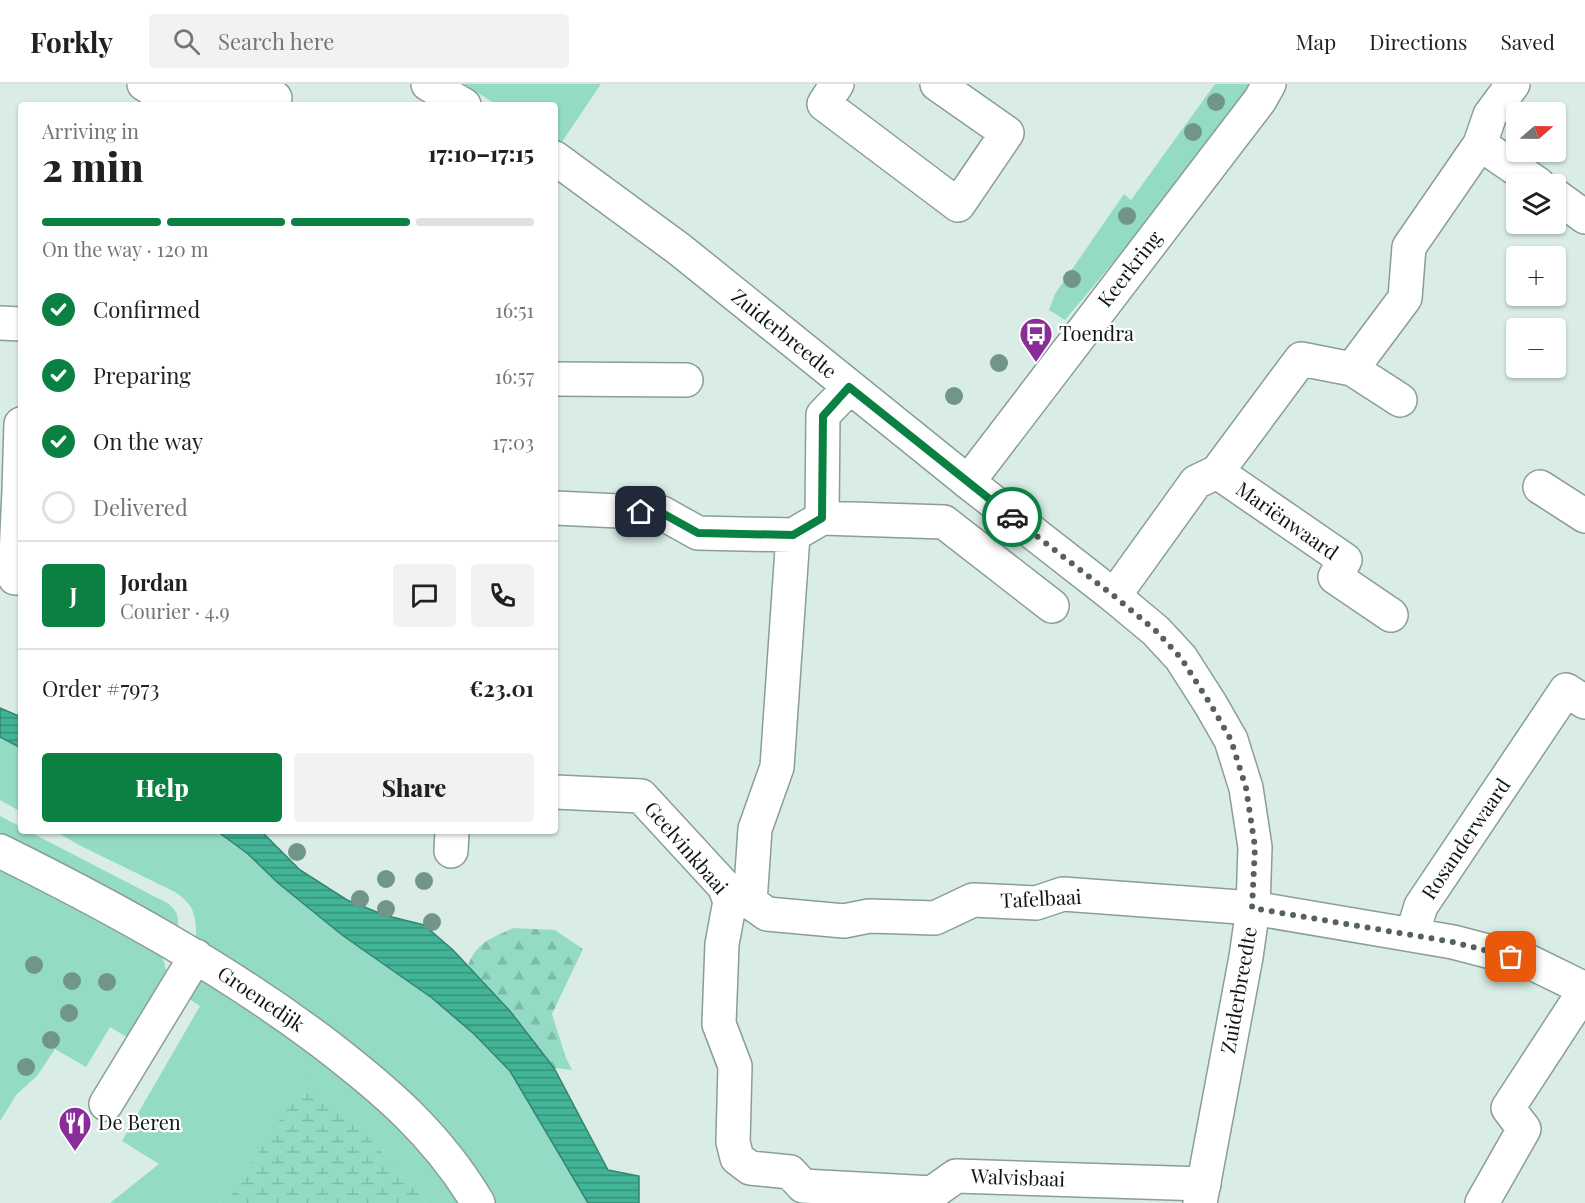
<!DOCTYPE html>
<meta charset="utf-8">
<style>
:root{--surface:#fff;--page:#f2f2f2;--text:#202124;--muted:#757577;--line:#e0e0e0;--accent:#0b8043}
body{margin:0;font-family:"Playfair Display",serif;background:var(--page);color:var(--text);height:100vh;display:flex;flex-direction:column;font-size:22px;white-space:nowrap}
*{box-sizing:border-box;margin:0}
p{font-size:20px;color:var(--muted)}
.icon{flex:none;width:33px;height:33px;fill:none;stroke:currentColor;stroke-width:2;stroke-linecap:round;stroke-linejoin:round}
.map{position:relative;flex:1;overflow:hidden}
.panel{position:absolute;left:18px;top:18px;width:540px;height:732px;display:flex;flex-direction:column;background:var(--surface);border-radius:6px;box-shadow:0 2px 4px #0004}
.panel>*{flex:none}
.needle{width:39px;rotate:70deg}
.controls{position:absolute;left:1506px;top:18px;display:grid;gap:12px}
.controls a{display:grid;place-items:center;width:60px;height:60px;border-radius:6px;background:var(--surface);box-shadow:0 2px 4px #0004;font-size:30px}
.pin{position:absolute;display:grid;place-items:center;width:51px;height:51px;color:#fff;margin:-26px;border-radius:12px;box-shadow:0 3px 9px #0006}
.courier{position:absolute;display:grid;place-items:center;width:60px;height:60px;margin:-30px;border:4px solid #0b8043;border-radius:50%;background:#fff;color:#222;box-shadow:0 2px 8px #0007}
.overview em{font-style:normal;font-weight:800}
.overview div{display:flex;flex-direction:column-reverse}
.overview{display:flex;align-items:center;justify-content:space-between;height:102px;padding:0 24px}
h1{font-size:39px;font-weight:800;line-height:45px}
.bar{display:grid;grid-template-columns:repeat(4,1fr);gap:9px 6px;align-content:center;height:72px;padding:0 24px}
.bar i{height:8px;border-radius:4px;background:var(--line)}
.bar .current{background:var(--accent)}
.bar p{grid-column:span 4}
.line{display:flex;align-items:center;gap:15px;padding:0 24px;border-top:2px solid var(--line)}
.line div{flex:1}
.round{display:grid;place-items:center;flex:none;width:63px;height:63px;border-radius:6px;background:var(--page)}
ol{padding:0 24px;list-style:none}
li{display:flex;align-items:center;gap:18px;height:66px}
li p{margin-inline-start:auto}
li .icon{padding:6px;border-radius:50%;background:var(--accent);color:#fff;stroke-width:4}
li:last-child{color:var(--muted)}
li i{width:33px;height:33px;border:3px solid var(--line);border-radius:50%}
.action{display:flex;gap:12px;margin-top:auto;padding:12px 24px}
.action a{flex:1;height:69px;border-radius:6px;background:var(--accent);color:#fff;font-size:24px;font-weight:800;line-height:69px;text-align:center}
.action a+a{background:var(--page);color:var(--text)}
header{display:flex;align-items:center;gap:36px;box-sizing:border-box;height:84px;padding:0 30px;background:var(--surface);border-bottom:2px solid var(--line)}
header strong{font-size:28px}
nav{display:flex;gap:33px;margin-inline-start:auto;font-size:21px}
.search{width:420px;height:54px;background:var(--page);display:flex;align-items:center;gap:15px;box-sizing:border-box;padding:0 21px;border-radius:6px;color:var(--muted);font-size:22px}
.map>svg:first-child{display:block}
</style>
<header>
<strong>Forkly</strong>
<div class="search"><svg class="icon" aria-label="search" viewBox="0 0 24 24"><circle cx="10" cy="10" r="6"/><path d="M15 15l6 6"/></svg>Search here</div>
<nav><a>Map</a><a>Directions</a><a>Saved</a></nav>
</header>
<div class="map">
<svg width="1585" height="1119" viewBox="0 0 1585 1119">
<defs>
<pattern id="forest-firs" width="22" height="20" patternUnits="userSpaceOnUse" patternTransform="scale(1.5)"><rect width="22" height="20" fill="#94dbc5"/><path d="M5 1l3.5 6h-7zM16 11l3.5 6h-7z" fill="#7ebba8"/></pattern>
<pattern id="wetland-marsh" width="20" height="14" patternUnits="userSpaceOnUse" patternTransform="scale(1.5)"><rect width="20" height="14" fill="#94dbc5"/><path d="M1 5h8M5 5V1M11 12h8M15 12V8" fill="none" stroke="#7ebba8"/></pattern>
<pattern id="water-rules" width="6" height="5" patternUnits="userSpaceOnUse" patternTransform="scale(1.5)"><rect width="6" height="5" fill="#42b497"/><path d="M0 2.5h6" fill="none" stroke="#36917a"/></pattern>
</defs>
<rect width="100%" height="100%" fill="#d9ede6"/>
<path fill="#94dbc5" d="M464,0H601L560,61L555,58V21H497Z
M1215,0H1258L1197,78L1065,236L1049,226L1055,210L1124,110L1131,116Z
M0,653L21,664V728L0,716Z
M0,732L21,743V747H28L169,820C176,827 179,831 178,842L175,845L0,754Z
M55,747H217L248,770L278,799L342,851L432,914L474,950L510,987L588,1119H491L196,856C196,833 196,822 175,808L77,760Z
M0,779L159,861L166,885L165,894L130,955L110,943L86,983L55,965L37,992L17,1010L0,1037Z
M211,895L395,1030L465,1119H426L420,1110H232L219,1119H110L159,1080L122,1057L200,922L182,910L194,899Z"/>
<path fill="url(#forest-firs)" d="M513,844L555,846L583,865L552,930L566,974L572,986L554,984L510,927L468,882C476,858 492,854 513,844Z"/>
<path fill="url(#wetland-marsh)" d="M306,995L364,1049L420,1110L426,1119H219L232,1110Z"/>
<path fill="url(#water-rules)" stroke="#338570" stroke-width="1.5" d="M0,624L21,633V664L0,653Z
M217,747H261L300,786L347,816L384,831L424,841L453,866L510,927L554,984L608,1086L639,1092V1119H588L510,987L474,950L432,914L342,851L278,799L248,770Z"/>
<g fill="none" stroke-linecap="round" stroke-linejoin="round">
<defs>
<path id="minor" d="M144,0L161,11L275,14
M428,0L464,21
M837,0L824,20L958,121L1007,49L937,0
M1480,60L1538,100
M555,74L679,165L968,398
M1556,112L1585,133
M0,239L21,240
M1352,285L1400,316
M555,295L686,296
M1217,388L1345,476L1335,493L1391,531
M1540,403L1585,432
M19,406L21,340
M21,406H19L15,494H21
M555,424L662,429L698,449L793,451
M822,434L944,438L1052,522
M1114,512L1196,398L1217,388L1301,275L1352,285L1405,214L1409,163L1480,60L1490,31L1513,0
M555,708L641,712L724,802L730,817L722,860L719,940L735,982L733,1058L737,1074L750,1084L790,1088L803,1102
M0,767C111,822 221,882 321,957C384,1005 437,1050 478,1119
M451,767L452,747
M730,817L750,818L767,830L844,837L869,832L935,834L973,816L1036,819L1063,810L1253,824L1412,851L1421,822L1566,606L1585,618
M750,818L755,745L777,683L793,451L822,434L823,331L850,303
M1412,851L1453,858L1530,878L1585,905
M106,1020L196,872
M803,1102L932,1109L956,1092L1204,1100
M1482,1119L1524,1045L1508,1024L1585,906"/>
<path id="tertiary" d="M1200,1119L1246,873L1253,824L1255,763L1246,704L1231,656L1211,621L1181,574L1156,547L1114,512L968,398L1260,16L1269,0"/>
</defs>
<use href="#minor" stroke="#8a9d97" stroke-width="36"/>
<use href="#tertiary" stroke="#8a9d97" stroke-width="36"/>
<use href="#minor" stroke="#fff" stroke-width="33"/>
<use href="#tertiary" stroke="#fff" stroke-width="33"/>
</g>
<g fill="#72958b">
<circle cx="1216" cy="18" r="9"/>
<circle cx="1193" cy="48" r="9"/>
<circle cx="1127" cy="132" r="9"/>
<circle cx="1072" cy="195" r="9"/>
<circle cx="1030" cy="252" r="9"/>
<circle cx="999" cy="279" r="9"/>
<circle cx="954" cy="312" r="9"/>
<circle cx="297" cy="768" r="9"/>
<circle cx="386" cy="795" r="9"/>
<circle cx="424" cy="797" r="9"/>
<circle cx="360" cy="815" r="9"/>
<circle cx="386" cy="825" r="9"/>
<circle cx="432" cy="838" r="9"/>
<circle cx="34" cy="881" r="9"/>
<circle cx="72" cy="897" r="9"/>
<circle cx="107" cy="898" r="9"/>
<circle cx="69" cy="929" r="9"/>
<circle cx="51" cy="956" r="9"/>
<circle cx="26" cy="983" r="9"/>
</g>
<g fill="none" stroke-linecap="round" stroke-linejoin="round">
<path stroke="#56615e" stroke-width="6" stroke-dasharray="0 10.8" d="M1012,433L1114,512L1156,547L1181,574L1211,621L1231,656L1246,704L1255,763L1252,824L1453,858L1511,873"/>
<path stroke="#0b8043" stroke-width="8" d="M641,428L662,429L698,449L793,451L822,434L823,332L849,303L1012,433"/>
</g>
<defs>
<symbol id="bus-pin" viewBox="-11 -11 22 30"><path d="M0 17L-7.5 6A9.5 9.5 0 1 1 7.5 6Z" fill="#892d99" stroke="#fff"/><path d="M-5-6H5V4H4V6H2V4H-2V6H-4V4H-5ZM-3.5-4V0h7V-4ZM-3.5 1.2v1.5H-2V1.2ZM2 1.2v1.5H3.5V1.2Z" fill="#fff"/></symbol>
<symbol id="restaurant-pin" viewBox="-11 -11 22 30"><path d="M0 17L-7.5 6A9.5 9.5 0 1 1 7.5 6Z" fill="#892d99" stroke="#fff"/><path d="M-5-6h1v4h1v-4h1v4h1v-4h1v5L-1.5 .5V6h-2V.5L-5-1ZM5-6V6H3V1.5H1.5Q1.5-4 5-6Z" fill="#fff"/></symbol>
</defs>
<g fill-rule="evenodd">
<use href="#bus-pin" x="1017" y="231" width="38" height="52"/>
<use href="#restaurant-pin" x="56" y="1020" width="38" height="52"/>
</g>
<g text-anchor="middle" stroke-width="4.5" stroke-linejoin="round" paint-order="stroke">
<g font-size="20" fill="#0f1614" stroke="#fff">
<text transform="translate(1130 185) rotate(-52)" y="7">Keerkring</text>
<text transform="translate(784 250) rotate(39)" y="7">Zuiderbreedte</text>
<text transform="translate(1287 437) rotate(35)" y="7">Mariënwaard</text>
<text transform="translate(1466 755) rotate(-56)" y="7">Rosanderwaard</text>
<text transform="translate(686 764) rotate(49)" y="7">Geelvinkbaai</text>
<text transform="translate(1041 815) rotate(-3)" y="7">Tafelbaai</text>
<text transform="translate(1239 906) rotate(-80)" y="7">Zuiderbreedte</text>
<text transform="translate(261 915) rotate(34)" y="7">Groenedijk</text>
<text transform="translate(1018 1094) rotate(2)" y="7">Walvisbaai</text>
</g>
<g font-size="20" fill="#0f1614" stroke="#fff" text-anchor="start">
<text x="1059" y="257">Toendra</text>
<text x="98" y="1046">De Beren</text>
</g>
</g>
</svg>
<div class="controls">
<a><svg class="needle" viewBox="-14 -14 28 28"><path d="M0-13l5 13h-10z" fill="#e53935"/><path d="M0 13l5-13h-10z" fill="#757577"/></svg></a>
<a><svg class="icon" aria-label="layers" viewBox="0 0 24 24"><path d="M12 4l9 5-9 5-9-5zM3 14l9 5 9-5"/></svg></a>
<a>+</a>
<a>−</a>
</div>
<div class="pin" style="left:1511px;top:873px;background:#ea580c"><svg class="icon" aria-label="bag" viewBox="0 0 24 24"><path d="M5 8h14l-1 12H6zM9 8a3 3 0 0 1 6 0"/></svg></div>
<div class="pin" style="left:641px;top:428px;background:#1f2937"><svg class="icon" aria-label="home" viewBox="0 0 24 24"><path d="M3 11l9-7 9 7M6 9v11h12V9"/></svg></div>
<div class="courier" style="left:1012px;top:433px"><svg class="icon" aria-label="car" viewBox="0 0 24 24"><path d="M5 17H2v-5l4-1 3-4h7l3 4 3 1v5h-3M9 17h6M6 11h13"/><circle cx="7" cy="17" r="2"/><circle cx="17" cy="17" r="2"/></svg></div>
<section class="panel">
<div class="overview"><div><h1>2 min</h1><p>Arriving in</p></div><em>17:10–17:15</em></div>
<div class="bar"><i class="current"></i><i class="current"></i><i class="current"></i><i></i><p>On the way · 120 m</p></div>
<ol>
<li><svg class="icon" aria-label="check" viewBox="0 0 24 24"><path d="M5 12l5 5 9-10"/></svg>Confirmed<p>16:51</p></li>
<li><svg class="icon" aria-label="check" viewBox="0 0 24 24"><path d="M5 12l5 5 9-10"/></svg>Preparing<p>16:57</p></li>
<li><svg class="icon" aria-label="check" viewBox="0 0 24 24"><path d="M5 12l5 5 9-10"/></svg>On the way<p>17:03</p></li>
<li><i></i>Delivered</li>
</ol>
<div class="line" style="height:108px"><b class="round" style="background:var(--accent);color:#fff">J</b><div><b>Jordan</b><p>Courier · 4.9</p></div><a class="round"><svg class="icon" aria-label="chat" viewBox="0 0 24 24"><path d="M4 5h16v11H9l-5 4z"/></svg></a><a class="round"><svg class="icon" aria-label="phone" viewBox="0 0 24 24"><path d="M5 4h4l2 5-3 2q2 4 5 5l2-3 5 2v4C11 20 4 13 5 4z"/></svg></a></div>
<div class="line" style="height:78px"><div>Order #7973</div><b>€23.01</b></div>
<div class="action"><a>Help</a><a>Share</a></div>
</section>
</div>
